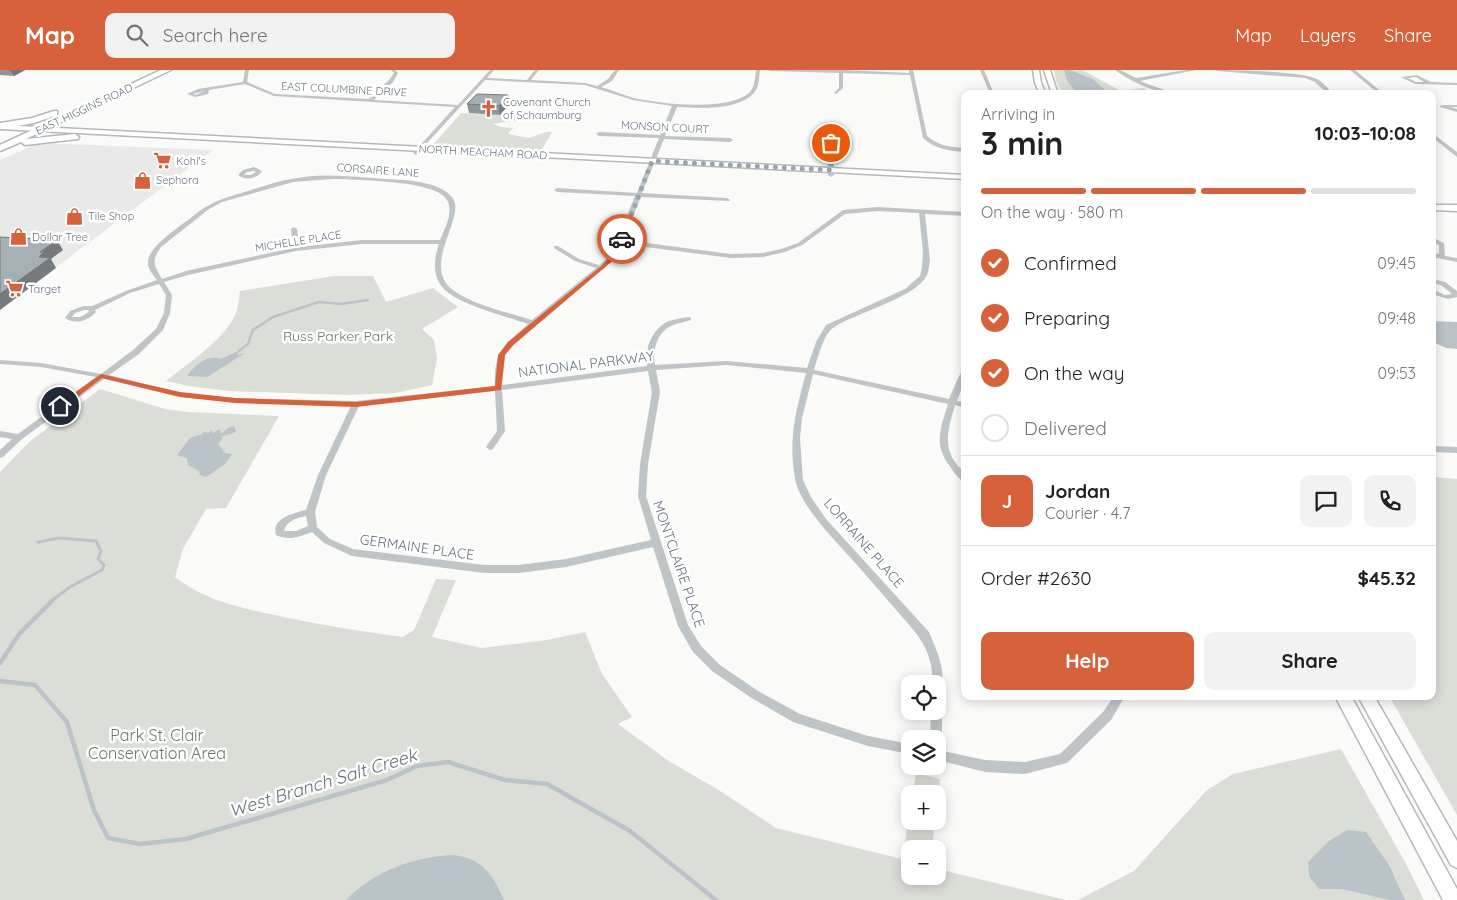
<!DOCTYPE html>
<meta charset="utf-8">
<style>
:root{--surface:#fff;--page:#f2f2f2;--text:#202124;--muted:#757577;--line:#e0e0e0;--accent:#d6613b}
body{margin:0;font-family:Quicksand,sans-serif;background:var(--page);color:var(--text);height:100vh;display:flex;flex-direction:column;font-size:19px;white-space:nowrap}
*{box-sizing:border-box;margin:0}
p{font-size:16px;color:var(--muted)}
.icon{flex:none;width:28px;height:28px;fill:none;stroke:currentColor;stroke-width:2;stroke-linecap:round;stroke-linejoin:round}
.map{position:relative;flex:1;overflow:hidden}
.panel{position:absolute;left:961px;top:20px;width:475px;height:610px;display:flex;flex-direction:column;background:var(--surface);border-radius:10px;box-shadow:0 2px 12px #0003}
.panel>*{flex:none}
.controls{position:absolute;left:901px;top:605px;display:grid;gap:10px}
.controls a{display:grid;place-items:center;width:45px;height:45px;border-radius:10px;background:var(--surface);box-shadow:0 2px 12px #0003;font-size:25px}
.pin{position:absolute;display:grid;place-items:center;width:42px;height:42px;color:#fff;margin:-21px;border:2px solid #fff;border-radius:50%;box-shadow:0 1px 5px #0007}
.courier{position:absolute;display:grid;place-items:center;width:50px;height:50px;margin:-25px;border:4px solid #d6613b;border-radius:50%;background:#fff;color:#222;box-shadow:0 1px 6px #0007}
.overview em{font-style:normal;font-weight:700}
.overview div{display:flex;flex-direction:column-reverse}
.overview{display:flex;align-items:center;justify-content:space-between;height:85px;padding:0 20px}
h1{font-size:32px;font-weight:700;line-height:38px}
.bar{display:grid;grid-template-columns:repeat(4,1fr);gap:8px 5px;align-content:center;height:60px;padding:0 20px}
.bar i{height:6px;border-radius:4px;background:var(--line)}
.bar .on{background:var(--accent)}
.bar p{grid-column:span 4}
.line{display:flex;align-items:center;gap:12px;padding:0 20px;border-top:1px solid var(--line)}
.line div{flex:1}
.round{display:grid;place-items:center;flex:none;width:52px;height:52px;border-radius:10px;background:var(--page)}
ol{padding:0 20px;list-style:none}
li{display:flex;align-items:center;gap:15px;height:55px}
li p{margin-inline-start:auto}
li .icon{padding:5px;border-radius:50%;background:var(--accent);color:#fff;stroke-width:4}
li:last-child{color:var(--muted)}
li i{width:28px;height:28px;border:2px solid var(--line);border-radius:50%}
.primary-button{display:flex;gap:10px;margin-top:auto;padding:10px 20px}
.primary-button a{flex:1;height:58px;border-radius:10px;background:var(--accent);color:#fff;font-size:20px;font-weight:700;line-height:58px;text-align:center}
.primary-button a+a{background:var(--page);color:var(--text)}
header{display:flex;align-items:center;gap:30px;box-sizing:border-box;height:70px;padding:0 25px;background:var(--accent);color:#fff}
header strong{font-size:24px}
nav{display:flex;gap:28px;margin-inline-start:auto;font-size:18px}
.search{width:350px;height:45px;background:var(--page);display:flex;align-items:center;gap:12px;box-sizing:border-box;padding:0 18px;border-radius:10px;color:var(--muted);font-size:19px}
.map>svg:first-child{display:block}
</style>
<header>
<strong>Map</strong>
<div class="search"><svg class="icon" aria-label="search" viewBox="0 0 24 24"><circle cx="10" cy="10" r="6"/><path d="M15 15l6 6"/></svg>Search here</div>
<nav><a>Map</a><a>Layers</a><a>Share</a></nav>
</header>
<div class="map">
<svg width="1457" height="830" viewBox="0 0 1457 830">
<rect width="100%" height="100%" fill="#fafaf8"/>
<path fill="#e8e9e8" d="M39,73L213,80L0,239V90Z"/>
<path fill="#daded7" d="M1054,0H1082L1121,21L1142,18L1146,19L1137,24H1063L1056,11Z
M461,43L538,47L493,54L500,57L513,58L508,64L529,68L546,62H552L541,81L432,76Z
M334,206H373L386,232L433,218L458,237L422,259L434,270L437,288L432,315L396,323L347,325L229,321L189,316L166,311C187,294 229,267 237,240C239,234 239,227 240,221Z
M100,319L165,339L188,342L279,346L226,438L206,439L183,479L175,507C202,529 237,537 270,544C314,554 358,561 403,567L414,560L436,509L456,510L432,567L482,578L547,570L585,562L602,604L632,647L618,654L670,692L717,719L776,758L902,789L910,741V751H935L932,779H910V806H938V799L1066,830H0V402L29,372Z
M1433,407L1457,409V745L1389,626H1432Z
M1341,679L1405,792L1424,830H1078L1134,801L1207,720L1233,704Z
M916,703L940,709L938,727V724H913Z"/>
<path fill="#bac4c8" d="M1064,0H1070L1093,9L1109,24H1078L1067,11Z
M1433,251L1457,252V279L1446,278L1433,272Z
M239,281L237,285L245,283L207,307L187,306C194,296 207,284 220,289Z
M234,356L236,362L221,367L223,368L218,374L225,383L232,384L225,394L206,407L200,405L199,401L188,395L187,388L177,385L190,368L202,364L204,362L208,363L212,360L213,363L220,359V363H222L228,358Z
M1347,760L1366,762L1389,795L1405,830H1390L1342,819H1319L1309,806L1308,792L1329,771Z
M453,785C482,788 493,804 504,830H346C375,801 412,787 453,785Z"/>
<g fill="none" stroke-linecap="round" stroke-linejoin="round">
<path stroke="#bac4c8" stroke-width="2.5" d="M239,281L248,274L253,260L273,247L319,232L341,234L368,230"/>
<path stroke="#bac4c8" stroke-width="3" d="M38,472L59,468L96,471L101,481L98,489L104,495L102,500L70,517L50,532"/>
<path stroke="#bac4c8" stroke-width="4.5" d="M0,593L20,563L52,531
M0,611L35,615L67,652L94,740L108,768L140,774L186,769L387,710L417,696L448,692L505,710L547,714L630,761L716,830"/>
<defs>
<path id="secondary" d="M1033,0H1039L1041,13L1046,24H1040L1035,13Z
M1044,0H1050L1058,24H1052Z
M0,55L965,105V109L0,59Z
M1432,135H1457V141L1432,140Z
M1335,626H1351L1457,819V830H1443Z
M1358,626H1374L1457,771V798L1451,795Z"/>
<path id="primary" d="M161,0H171L26,69L75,64L79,67L78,69L25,75L21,72L0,81V75Z
M54,41H57V45L34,53L0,59V53L32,48Z"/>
</defs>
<use href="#secondary" stroke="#b4b9be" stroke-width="3"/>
<use href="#primary" stroke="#b3b8bc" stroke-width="3"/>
<path fill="#bfc4c7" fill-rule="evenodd" d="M245,0H249L247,12L275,24L369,29L389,10L394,3L391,0H395L398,3L393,12L374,30L458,35L490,0H494L487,8L527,10L535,0H539L531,10L585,13L597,16L608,9L615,0H619L612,11L601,17C612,20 623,25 634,28C661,34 729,42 750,22C755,16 755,7 756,0H760C759,8 759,17 754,23C737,41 699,38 677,37L665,66L730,68L733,70L730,72L664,69L642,123L727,128L730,130L729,131L641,127L623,170L731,184L763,183L781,179L798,173L843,140L877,137L965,142V146L925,144L930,190C929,195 929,200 927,205C916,228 854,243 833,258C823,265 818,288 814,300L949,329L958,308L962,301H965V309L957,331L965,332V338L955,335C950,353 943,372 953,389C959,399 965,399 965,412C959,410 955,404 951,398C933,375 940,360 948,334L813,304L802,348L800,368L803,410L811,427L826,449L929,562L938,584L942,599L944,636L942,640V669L940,673L938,674V669H930L931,641H938V614H933C932,578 919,566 897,541C881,522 865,504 849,486C832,467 799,434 795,408C788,369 796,340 806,303L726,295L656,300L660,322L648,394L646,426L688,555L701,576L720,595L758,621L800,644L868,666L910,674V684L868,676L793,652L750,627L712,601L693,582L678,556L653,477L566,497L518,503H484L352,486L324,473L312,462C299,467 289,471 276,465C271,448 294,443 306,440L318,405L351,336L235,332L180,327L104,309L22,369L3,387L0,388V380L12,369L0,367V361L18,364L96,307L41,297L0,294V290L41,293L101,304L133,280L156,259L164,243L166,225L159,214L130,223L95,240L96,242C88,251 75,255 65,248L70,241L83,236H92L126,221L157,210C154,206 148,199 148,194C146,177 181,156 193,146C213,130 228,127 251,120C265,116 278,111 292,109C322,102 355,107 386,109C406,110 437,111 451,126C470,145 418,195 454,221C476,236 507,242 532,250L596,198L575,191L554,178V176H558L579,189L599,195L611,185L635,126L557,122L554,120L557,118L637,123L659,68L599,66L596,64L599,62L660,65L672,36L633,30L585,15L485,10L416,85L413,83L414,82L455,37L274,26L245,14L209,20L208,24L195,27L187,24L198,19L243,12ZM205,21L195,25L193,24ZM332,109C354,110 437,110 447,130C454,142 445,158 440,170H362L299,177L297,159L294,157L291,159L293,178L186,201L162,209C154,195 151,191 161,177L209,139L222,132L293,112ZM877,141L919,143L923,182L922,198L920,206L905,219L826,255L816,272L807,298L726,291L655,295C652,281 657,262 671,256C677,253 685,252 691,250V248L689,247C682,248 675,249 669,251C652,258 644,280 647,296L502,315L505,285L514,275L601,200L604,199L605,197L616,187L622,174L731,188L763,187L785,182L802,175L845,144ZM362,174H439C434,188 432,205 443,218C458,235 506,246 528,254C505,275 493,281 495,316L356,331L235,328L180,323L109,305L139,284L163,260L170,243L172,225L164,212L188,205L296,181ZM84,240H88L89,242L80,247H72L75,243ZM648,301L652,322L640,394L638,426L651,470L566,489L518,495H484L353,479L330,469L317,457L315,442L326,405L359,336L495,321L497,361L486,377L490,380L493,379L505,361L502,320ZM306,446L308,456L296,461H284C286,451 297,448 306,446Z
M768,0H843L909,3V0H913L927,66C938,76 951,77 965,78V82C949,81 935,79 923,68L910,5L843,3V18L836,24L834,23L839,18V3L770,1Z
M980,0H984L994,24H990Z
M1115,0H1120L1136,8L1186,0H1196L1140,11L1147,14L1177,24C1156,24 1132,12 1115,0Z
M1215,0C1234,0 1305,1 1319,10C1324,14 1329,19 1333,24H1328L1315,12L1305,8L1217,1Z
M1350,0H1355L1384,24H1379Z
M1417,5L1431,12L1457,13V15L1415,14L1401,7ZM1416,7L1424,12H1416L1408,8Z
M1442,35H1457V37H1451L1457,39V42L1440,37V36Z
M831,57L834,59V105L831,107L828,105V59Z
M1432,63L1457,82V87L1432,67Z
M254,97L262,101C257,109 246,111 238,105L243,100ZM254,101L256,102L251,105H244L247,102Z
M1432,167L1444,173L1445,186L1457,188V192L1432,187V183L1439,184V175L1432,172Z
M1432,209L1445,212L1457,221V227L1448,229L1432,224V219L1445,225L1452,224L1441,215L1432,213Z
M1432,376L1457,377V383L1432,382Z
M1114,626H1125L1111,650L1067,693L1063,694L1025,704L985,702L938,690V680L985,690L1025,692L1060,684L1103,642Z"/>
<use href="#secondary" fill="#fff" fill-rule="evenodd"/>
<use href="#primary" fill="#fff" fill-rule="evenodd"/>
</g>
<path fill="#8f969b" d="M0,0H25L14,6L0,5Z
M508,25L509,34L500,45L469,43L467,34Z"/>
<path fill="#747a7e" d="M10,0H25L14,6Z
M508,25L509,34L500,45L499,36Z
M57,170L63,180L51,189L56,198L0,240V224L39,187L40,182Z"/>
<path fill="#a6afb4" stroke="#747a7e" d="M477,24L508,25L499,36L467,34Z
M0,167L57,170L40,182H44L39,187L50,188L0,224Z"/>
<path fill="#d6613b" d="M620,168L625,169L616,188L513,275L505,285L501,320L356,337L325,336L235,333L180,327L102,308L63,338L56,336L101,304L180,322L235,328L325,331L356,332L495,316L498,285L508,272L600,197L611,186Z"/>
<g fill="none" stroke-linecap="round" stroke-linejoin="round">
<path stroke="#9aa4aa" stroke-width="5" stroke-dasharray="0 9" d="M622,169L652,91L831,100V73"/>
</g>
<defs>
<symbol id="church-bare" viewBox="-9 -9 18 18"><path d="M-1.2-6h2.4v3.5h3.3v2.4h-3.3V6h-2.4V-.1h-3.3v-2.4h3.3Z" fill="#d6613b" stroke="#fff" stroke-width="2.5" paint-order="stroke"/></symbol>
<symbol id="supermarket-bare" viewBox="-9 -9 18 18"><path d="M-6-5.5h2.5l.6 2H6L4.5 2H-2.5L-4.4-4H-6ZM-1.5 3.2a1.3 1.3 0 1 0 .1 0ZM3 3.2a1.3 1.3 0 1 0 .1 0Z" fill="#d6613b" stroke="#fff" stroke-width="2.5" paint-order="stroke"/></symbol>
<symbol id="shop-bare" viewBox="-9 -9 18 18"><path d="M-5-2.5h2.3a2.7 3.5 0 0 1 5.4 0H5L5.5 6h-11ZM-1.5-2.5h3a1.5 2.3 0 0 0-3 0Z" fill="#d6613b" stroke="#fff" stroke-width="2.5" paint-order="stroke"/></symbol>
</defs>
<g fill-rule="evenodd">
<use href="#church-bare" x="476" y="26" width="25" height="25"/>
<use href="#supermarket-bare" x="150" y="78" width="25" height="25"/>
<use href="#shop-bare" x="130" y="98" width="25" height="25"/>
<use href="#shop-bare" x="62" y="134" width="25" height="25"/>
<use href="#shop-bare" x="6" y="154" width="25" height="25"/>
<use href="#supermarket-bare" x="2" y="206" width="25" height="25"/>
</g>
<g text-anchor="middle" stroke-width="5" stroke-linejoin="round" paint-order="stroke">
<g font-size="11" fill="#667580" stroke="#fff">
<text transform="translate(344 19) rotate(3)" y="4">EAST COLUMBINE DRIVE</text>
<text transform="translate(84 39) rotate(-25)" y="4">EAST HIGGINS ROAD</text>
<text transform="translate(665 57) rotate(3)" y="4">MONSON COURT</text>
<text transform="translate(483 82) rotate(3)" y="4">NORTH MEACHAM ROAD</text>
<text transform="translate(378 100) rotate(4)" y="4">CORSAIRE LANE</text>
<text transform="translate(298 171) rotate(-9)" y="4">MICHELLE PLACE</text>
</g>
<g font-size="11" fill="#667580" stroke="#fff" text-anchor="start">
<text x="503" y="36">Covenant Church<tspan x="503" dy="13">of Schaumburg</tspan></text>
<text x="176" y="95">Kohl's</text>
<text x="156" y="114">Sephora</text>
<text x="88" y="150">Tile Shop</text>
<text x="32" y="171">Dollar Tree</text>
<text x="28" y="223">Target</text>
</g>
<g font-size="14" fill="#687966" stroke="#fff">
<text x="338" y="271">Russ Parker Park</text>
</g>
<g font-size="14" fill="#667580" stroke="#fff">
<text transform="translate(586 294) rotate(-7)" y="5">NATIONAL PARKWAY</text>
<text transform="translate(864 473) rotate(49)" y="5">LORRAINE PLACE</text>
<text transform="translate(417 477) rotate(8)" y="5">GERMAINE PLACE</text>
<text transform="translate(679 494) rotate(71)" y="5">MONTCLAIRE PLACE</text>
</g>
<g font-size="16" fill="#687966" stroke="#fff">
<text x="157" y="671">Park St. Clair<tspan x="157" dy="18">Conservation Area</tspan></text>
</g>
<g font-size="18" font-style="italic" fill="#62737a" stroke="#fff">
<text transform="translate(323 713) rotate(-17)" y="6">West Branch Salt Creek</text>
</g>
</g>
</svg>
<div class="controls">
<a><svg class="icon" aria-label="locate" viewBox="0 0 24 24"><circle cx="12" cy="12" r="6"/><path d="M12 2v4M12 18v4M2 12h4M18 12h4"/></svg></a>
<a><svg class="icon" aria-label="layers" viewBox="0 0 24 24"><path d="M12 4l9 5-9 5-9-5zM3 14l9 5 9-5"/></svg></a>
<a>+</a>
<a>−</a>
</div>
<div class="pin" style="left:831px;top:73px;background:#ea580c"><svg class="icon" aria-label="bag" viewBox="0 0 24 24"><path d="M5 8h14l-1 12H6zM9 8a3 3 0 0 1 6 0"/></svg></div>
<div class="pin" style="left:60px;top:336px;background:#1f2937"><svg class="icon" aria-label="home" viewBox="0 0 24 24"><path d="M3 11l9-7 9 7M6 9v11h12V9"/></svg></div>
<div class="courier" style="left:622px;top:169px"><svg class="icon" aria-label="car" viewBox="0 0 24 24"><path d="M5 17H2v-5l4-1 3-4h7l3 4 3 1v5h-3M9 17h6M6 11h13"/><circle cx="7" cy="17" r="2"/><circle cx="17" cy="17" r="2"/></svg></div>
<section class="panel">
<div class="overview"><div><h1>3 min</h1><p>Arriving in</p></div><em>10:03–10:08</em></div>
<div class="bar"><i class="on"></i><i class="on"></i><i class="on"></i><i></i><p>On the way · 580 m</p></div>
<ol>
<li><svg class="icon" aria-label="check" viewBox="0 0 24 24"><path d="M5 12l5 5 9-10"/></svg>Confirmed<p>09:45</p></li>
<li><svg class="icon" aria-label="check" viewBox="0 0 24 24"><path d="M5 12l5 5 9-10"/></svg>Preparing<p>09:48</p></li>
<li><svg class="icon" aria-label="check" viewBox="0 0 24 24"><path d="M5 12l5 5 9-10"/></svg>On the way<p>09:53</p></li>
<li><i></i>Delivered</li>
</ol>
<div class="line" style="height:90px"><b class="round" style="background:var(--accent);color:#fff">J</b><div><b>Jordan</b><p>Courier · 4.7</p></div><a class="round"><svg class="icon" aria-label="chat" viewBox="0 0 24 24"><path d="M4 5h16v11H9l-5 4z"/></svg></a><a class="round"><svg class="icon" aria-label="phone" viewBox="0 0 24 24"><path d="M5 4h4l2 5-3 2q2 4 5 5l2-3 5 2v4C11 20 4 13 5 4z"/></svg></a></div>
<div class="line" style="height:65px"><div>Order #2630</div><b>$45.32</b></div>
<div class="primary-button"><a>Help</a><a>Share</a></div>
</section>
</div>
